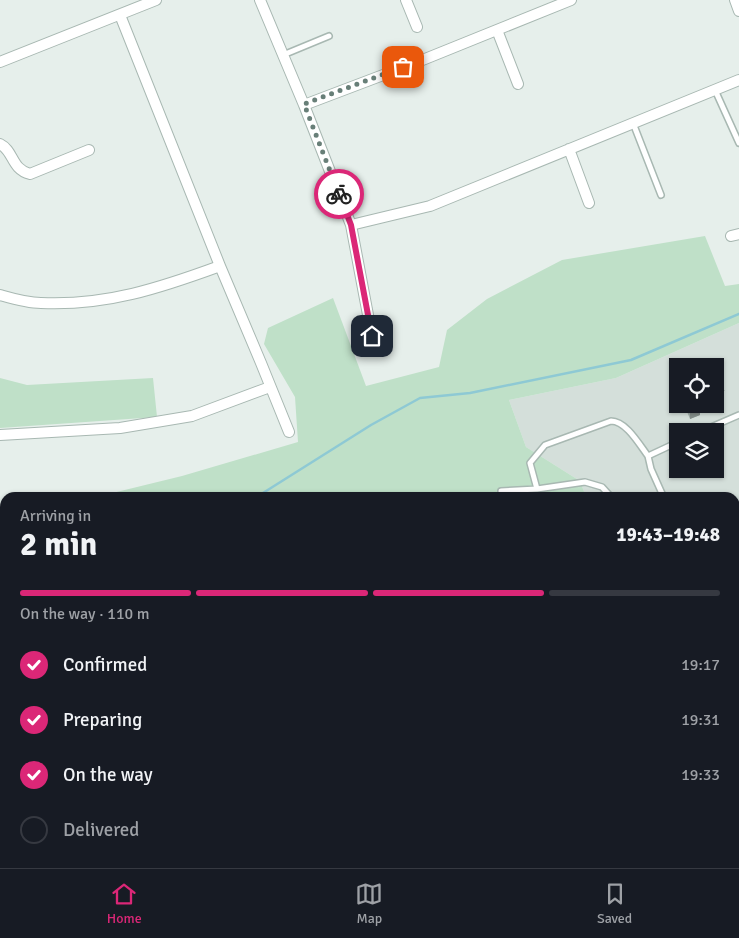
<!DOCTYPE html>
<meta charset="utf-8">
<style>
:root{--surface:#171b24;--page:#242831;--text:#f1f3f6;--muted:#9ea1a6;--line:#363941;--accent:#db2777}
body{margin:0;font-family:Signika,sans-serif;background:var(--page);color:var(--text);height:100vh;display:flex;flex-direction:column;font-size:19px;white-space:nowrap}
*{box-sizing:border-box;margin:0}
p{font-size:16px;color:var(--muted)}
.icon{flex:none;width:28px;height:28px;fill:none;stroke:currentColor;stroke-width:2;stroke-linecap:round;stroke-linejoin:round}
.map{position:relative;flex:1;overflow:hidden}
.details{position:absolute;left:0px;top:492px;width:740px;height:376px;display:flex;flex-direction:column;background:var(--surface);border-radius:15px 15px 0 0;box-shadow:0 1px 4px #0004}
.details>*{flex:none}
.fabs{position:absolute;left:669px;top:358px;display:grid;gap:10px}
.fabs a{display:grid;place-items:center;width:55px;height:55px;border-radius:0px;background:var(--surface);box-shadow:0 1px 4px #0004;font-size:25px}
.pin{position:absolute;display:grid;place-items:center;width:42px;height:42px;color:#fff;margin:-21px;border-radius:10px;box-shadow:0 2px 8px #0006}
.courier{position:absolute;display:grid;place-items:center;width:50px;height:50px;margin:-25px;border:4px solid #db2777;border-radius:50%;background:#fff;color:#222;box-shadow:0 1px 6px #0007}
.overview em{font-style:normal;font-weight:700}
.overview div{display:flex;flex-direction:column-reverse}
.overview{display:flex;align-items:center;justify-content:space-between;height:85px;padding:0 20px}
h1{font-size:32px;font-weight:700;line-height:38px}
.bar{display:grid;grid-template-columns:repeat(4,1fr);gap:8px 5px;align-content:center;height:60px;padding:0 20px}
.bar i{height:6px;border-radius:4px;background:var(--line)}
.bar .active{background:var(--accent)}
.bar p{grid-column:span 4}
ol{padding:0 20px;list-style:none}
li{display:flex;align-items:center;gap:15px;height:55px}
li p{margin-inline-start:auto}
li .icon{padding:5px;border-radius:50%;background:var(--accent);color:#fff;stroke-width:4}
li:last-child{color:var(--muted)}
li i{width:28px;height:28px;border:2px solid var(--line);border-radius:50%}
.tab-bar{display:flex;justify-content:space-around;align-items:center;height:70px;border-top:1px solid var(--line);background:var(--surface);font-size:14px;color:var(--muted)}
.tab-bar a{display:grid;justify-items:center;gap:2px}
.tab-bar .active{color:var(--accent)}
.map>svg:first-child{display:block}
</style>
<div class="map">
<svg width="739" height="868" viewBox="0 0 739 868">
<rect width="100%" height="100%" fill="#e6efeb"/>
<path fill="#d4dfda" fill-rule="evenodd" d="M739,323V523L735,525V498L586,497L580,481L526,447L509,400L616,378ZM678,366H715V404H678ZM678,431H715V469H678Z
M735,628L739,638V868H612L610,864H735Z"/>
<path fill="#bfe0c8" d="M705,236L725,286L739,284V323L616,378L509,400L526,447L580,481L586,497L92,498L182,476L298,442L295,397L264,344L268,328L333,298L366,386L439,367L447,330L487,299L562,260Z
M0,378L27,385L153,378L157,417L0,428Z
M5,518V683L0,682V519Z
M420,864H552L553,868H422Z"/>
<g fill="none" stroke-linecap="round" stroke-linejoin="round">
<path stroke="#8ec9d4" stroke-width="2.5" d="M255,498L371,425L420,398L470,393L631,360L739,314
M0,552L5,551"/>
<defs>
<path id="service" d="M283,55L329,36
M715,90L739,143
M633,123L661,195
M702,431L739,415
M501,491L537,489
M612,498L602,487L585,482L537,489L530,463L545,445L611,421C626,421 639,444 648,456
M664,498L651,469L648,456L678,442
M735,532L739,531
M735,649L739,658
M735,683L739,681
M735,705L739,704
M735,788L739,786
M735,811L739,813
M735,827L739,826
M556,864L558,868
M709,864L711,868"/>
<path id="minor" d="M260,0L304,105L351,225L372,336
M406,0L417,27
M735,0L739,11
M120,15L220,266L261,363L289,432
M497,30L518,84
M0,62L156,0
M304,105L420,61L571,0
M0,144C14,151 11,169 30,174L89,150
M569,149L589,203
M351,225L430,206L739,80
M731,236L739,234
M0,295C14,299 27,303 41,303C106,306 160,288 220,266
M0,435L120,428L192,416L270,387
M0,837L5,834
M134,864L135,868
M267,864L269,868
M54,868L55,864
M247,868L256,864
M338,868L347,864"/>
</defs>
<use href="#service" stroke="#a8b8b2" stroke-width="8"/>
<use href="#minor" stroke="#a8b8b2" stroke-width="12"/>
<use href="#service" stroke="#fff" stroke-width="5"/>
<use href="#minor" stroke="#fff" stroke-width="10"/>
</g>
<path fill="#a1aea9" d="M724,400L700,410V415L690,419L686,409L684,410L681,404H715Z"/>
<path fill="#838d89" d="M724,391V400L700,410V415L690,419V409L698,404H715V394Z
M684,404H686V409L684,410Z
M739,767V776L735,779V769Z"/>
<path fill="#bbcac4" stroke="#838d89" d="M715,368L724,391L715,394Z
M687,404H699L700,405L690,409Z
M735,709L739,715V767L735,769Z"/>
<g fill="none" stroke-linecap="round" stroke-linejoin="round">
<path stroke="#687f78" stroke-width="5" stroke-dasharray="0 9" d="M339,194L304,104L403,67"/>
<path stroke="#db2777" stroke-width="6" d="M339,194L351,225L372,336"/>
</g>
</svg>
<div class="fabs">
<a><svg class="icon" aria-label="locate" viewBox="0 0 24 24"><circle cx="12" cy="12" r="6"/><path d="M12 2v4M12 18v4M2 12h4M18 12h4"/></svg></a>
<a><svg class="icon" aria-label="layers" viewBox="0 0 24 24"><path d="M12 4l9 5-9 5-9-5zM3 14l9 5 9-5"/></svg></a>
</div>
<div class="pin" style="left:403px;top:67px;background:#ea580c"><svg class="icon" aria-label="bag" viewBox="0 0 24 24"><path d="M5 8h14l-1 12H6zM9 8a3 3 0 0 1 6 0"/></svg></div>
<div class="pin" style="left:372px;top:336px;background:#1f2937"><svg class="icon" aria-label="home" viewBox="0 0 24 24"><path d="M3 11l9-7 9 7M6 9v11h12V9"/></svg></div>
<div class="courier" style="left:339px;top:194px"><svg class="icon" aria-label="bike" viewBox="0 0 24 24"><circle cx="6" cy="16" r="4"/><circle cx="18" cy="16" r="4"/><path d="M6 16l4-8h5l3 8M10 8l3 8H6M13 5h3"/></svg></div>
<section class="details">
<div class="overview"><div><h1>2 min</h1><p>Arriving in</p></div><em>19:43–19:48</em></div>
<div class="bar"><i class="active"></i><i class="active"></i><i class="active"></i><i></i><p>On the way · 110 m</p></div>
<ol>
<li><svg class="icon" aria-label="check" viewBox="0 0 24 24"><path d="M5 12l5 5 9-10"/></svg>Confirmed<p>19:17</p></li>
<li><svg class="icon" aria-label="check" viewBox="0 0 24 24"><path d="M5 12l5 5 9-10"/></svg>Preparing<p>19:31</p></li>
<li><svg class="icon" aria-label="check" viewBox="0 0 24 24"><path d="M5 12l5 5 9-10"/></svg>On the way<p>19:33</p></li>
<li><i></i>Delivered</li>
</ol>
</section>
</div>
<nav class="tab-bar">
<a class="active"><svg class="icon" aria-label="home" viewBox="0 0 24 24"><path d="M3 11l9-7 9 7M6 9v11h12V9"/></svg>Home</a>
<a><svg class="icon" aria-label="map" viewBox="0 0 24 24"><path d="M3 6l6-2 6 2 6-2v14l-6 2-6-2-6 2zM9 4v14M15 6v14"/></svg>Map</a>
<a><svg class="icon" aria-label="saved" viewBox="0 0 24 24"><path d="M7 4h10v16l-5-4-5 4z"/></svg>Saved</a>
</nav>
